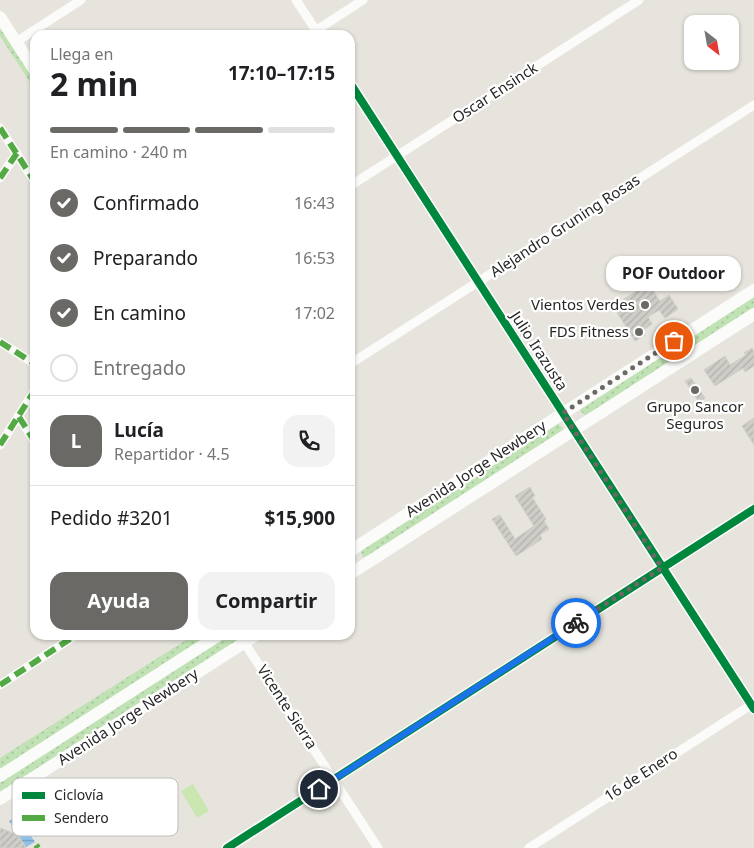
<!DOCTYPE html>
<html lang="es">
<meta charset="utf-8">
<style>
:root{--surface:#fff;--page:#f2f2f2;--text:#202124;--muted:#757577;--line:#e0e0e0;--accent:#6a6966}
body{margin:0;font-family:"Noto Sans",sans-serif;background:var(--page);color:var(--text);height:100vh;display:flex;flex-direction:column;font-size:19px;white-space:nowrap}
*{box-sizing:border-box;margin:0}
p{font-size:16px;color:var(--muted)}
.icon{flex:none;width:28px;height:28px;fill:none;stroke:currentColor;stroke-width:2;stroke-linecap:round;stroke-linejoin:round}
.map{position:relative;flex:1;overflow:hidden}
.drawer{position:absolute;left:30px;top:30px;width:325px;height:610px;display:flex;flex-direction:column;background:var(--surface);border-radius:15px;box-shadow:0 1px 4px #0004}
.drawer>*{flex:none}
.needle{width:32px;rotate:149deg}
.controls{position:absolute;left:684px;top:15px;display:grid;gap:10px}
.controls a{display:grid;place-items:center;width:55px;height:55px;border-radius:10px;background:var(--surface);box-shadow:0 1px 4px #0004;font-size:25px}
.pin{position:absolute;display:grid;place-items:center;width:42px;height:42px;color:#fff;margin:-21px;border:2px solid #fff;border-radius:50%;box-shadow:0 1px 5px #0007}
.courier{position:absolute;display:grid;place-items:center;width:50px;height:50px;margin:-25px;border:4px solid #1a73e8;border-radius:50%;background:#fff;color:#222;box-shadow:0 1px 6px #0007}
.bubble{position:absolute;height:35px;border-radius:15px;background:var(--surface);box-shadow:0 1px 4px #0004;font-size:16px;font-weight:700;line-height:35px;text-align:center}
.headline em{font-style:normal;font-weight:700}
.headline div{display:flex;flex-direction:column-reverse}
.headline{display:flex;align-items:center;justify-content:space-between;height:85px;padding:0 20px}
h1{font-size:32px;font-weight:700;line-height:38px}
.bar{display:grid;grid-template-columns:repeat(4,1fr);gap:8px 5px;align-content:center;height:60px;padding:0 20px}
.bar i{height:6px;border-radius:4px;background:var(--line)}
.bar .active{background:var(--accent)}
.bar p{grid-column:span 4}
.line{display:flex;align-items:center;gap:12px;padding:0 20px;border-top:1px solid var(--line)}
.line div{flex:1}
.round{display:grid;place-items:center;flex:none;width:52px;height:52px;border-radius:15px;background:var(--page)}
ol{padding:0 20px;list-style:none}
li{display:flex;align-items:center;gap:15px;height:55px}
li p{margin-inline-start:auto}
li .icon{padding:5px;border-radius:50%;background:var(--accent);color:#fff;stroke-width:4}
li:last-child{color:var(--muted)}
li i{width:28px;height:28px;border:2px solid var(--line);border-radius:50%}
.action{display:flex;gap:10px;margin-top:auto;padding:10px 20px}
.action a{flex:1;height:58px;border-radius:15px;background:var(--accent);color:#fff;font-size:20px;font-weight:700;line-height:58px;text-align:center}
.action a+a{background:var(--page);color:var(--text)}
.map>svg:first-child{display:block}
</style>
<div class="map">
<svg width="754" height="848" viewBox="0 0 754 848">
<defs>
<pattern id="grass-dots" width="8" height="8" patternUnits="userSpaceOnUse" patternTransform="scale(1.25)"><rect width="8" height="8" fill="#c0e2b4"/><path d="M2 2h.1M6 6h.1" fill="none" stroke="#a5c29b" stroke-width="1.8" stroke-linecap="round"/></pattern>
<pattern id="water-rules" width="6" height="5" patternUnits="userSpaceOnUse" patternTransform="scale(1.25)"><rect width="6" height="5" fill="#8fc2e8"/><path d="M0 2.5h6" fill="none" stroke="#759ebc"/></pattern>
<pattern id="building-hatch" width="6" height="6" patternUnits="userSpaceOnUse" patternTransform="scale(1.25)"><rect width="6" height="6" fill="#cfcdc7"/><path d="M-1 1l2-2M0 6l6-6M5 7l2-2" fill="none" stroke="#b2b0ab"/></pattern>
</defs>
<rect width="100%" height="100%" fill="#e6e4dc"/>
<path fill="url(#grass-dots)" d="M0,17L35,71V90L0,36Z
M754,296V308L589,414L585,415L580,411L582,407Z
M558,423L563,429L561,432L369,556L363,557L361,552L365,547Z
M194,635H219L0,776V758Z
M228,635H246L0,793V782Z"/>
<path fill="#cae7b2" d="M193,784L209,811L197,818L181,791Z"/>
<path fill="url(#water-rules)" d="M17,815L35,842L26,847L9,821Z"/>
<path fill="url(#building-hatch)" stroke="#d1cfc9" d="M650,286L660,301L669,295L678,309L665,318L659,310L648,317L652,324L642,331L645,335L635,341L611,303L619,298L621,301L641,288L643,291Z
M752,348L754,352V366L745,372L743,368L715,386L704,370L725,356L730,365L746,355L744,353Z
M691,378L705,398L699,402L685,381Z
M754,418V445L742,426Z
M530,487L535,496L532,497L546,519L544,521L549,529L540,535L542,539L516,556L492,519L500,515L515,539L534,526L515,496Z
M0,828L13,833L19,837L26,848H0Z"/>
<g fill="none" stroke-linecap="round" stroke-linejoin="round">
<path stroke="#fbfbfa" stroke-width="9" d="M296,0L319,35
M309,35L363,0
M16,42L81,0
M350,83L754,709
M0,128L35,182
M0,178L17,153
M350,186L639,0
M0,342L35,364
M350,364L754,105
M19,417L35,442
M0,445L35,390
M244,642L378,848
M0,685L76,635
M227,848L754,509
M529,848L754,703"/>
<path stroke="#fbfbfa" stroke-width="12" d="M0,17L35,71
M350,551L754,290
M350,574L754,314
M0,776L219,635
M0,799L256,635"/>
<path stroke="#53aa44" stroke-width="6" stroke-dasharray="12 6" stroke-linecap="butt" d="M0,128L35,182
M0,178L17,153
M0,342L35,364
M19,417L35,442
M0,445L35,390
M0,685L76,635
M36,845L38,848"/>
<defs>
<path id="cycleway" d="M350,83L754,709
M227,848L754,509"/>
</defs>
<use href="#cycleway" stroke="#fff" stroke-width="11"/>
<use href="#cycleway" stroke="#00873e" stroke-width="8"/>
</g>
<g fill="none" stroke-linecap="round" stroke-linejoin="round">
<path stroke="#6a6966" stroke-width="5" stroke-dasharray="0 9" d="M576,623L662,568L563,413L674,341"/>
<path stroke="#1a73e8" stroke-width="6" d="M319,789L576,623"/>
</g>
<g fill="#6a6966" stroke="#fff" stroke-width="2">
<circle cx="645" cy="305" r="5"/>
<circle cx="639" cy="332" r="5"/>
<circle cx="695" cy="390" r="5"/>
</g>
<g text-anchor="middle" stroke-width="4.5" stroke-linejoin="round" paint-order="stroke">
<g font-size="15" fill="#272727" stroke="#fff">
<text transform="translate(495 93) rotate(-33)" y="5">Oscar Ensinck</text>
<text transform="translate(565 226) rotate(-33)" y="5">Alejandro Gruning Rosas</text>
<text transform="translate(539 351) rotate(57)" y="5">Julio Irazusta</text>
<text transform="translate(476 469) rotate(-33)" y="5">Avenida Jorge Newbery</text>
<text transform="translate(287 707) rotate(57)" y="5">Vicente Sierra</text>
<text transform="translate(128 717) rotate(-33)" y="5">Avenida Jorge Newbery</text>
<text transform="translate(641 775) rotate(-33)" y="5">16 de Enero</text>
</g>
<g font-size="15" fill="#272727" stroke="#fff" text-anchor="end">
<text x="635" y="310">Vientos Verdes</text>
<text x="629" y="337">FDS Fitness</text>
<text x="695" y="412" text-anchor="middle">Grupo Sancor<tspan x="695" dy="17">Seguros</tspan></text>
</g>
</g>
<rect x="12" y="778" width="166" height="58" rx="8" fill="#fff" stroke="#bebebe" stroke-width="1"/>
<rect x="22" y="792" width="23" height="7" fill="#00873e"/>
<rect x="22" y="815" width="23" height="6" fill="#53aa44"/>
<g font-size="14" fill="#272727">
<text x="54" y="800">Ciclovía</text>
<text x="54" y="823">Sendero</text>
</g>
</svg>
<div class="controls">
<a><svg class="needle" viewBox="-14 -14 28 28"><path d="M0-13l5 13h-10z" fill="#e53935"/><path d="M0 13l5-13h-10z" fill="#757577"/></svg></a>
</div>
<div class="pin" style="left:674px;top:341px;background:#ea580c"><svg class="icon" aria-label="bag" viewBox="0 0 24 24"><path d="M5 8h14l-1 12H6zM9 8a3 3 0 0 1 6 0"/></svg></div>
<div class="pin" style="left:319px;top:789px;background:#1f2937"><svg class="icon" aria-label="home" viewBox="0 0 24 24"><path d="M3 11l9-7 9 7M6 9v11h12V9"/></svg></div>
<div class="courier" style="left:576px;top:623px"><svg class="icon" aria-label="bike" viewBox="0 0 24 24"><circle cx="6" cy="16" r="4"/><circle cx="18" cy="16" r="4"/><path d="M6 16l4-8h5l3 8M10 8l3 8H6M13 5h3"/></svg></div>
<div class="bubble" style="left:606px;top:256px;width:135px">POF Outdoor</div>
<section class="drawer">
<div class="headline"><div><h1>2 min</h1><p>Llega en</p></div><em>17:10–17:15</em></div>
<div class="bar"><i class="active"></i><i class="active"></i><i class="active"></i><i></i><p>En camino · 240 m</p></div>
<ol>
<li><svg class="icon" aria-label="check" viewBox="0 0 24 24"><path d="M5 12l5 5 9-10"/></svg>Confirmado<p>16:43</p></li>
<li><svg class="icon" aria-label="check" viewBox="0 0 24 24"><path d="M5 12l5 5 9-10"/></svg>Preparando<p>16:53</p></li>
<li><svg class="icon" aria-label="check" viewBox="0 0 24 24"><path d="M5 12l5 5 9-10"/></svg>En camino<p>17:02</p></li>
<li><i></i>Entregado</li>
</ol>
<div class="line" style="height:90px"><b class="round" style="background:var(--accent);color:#fff">L</b><div><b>Lucía</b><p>Repartidor · 4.5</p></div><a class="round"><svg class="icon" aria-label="phone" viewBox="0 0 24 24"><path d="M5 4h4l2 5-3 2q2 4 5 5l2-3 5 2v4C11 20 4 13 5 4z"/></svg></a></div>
<div class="line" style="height:65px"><div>Pedido #3201</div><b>$15,900</b></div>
<div class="action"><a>Ayuda</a><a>Compartir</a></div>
</section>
</div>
